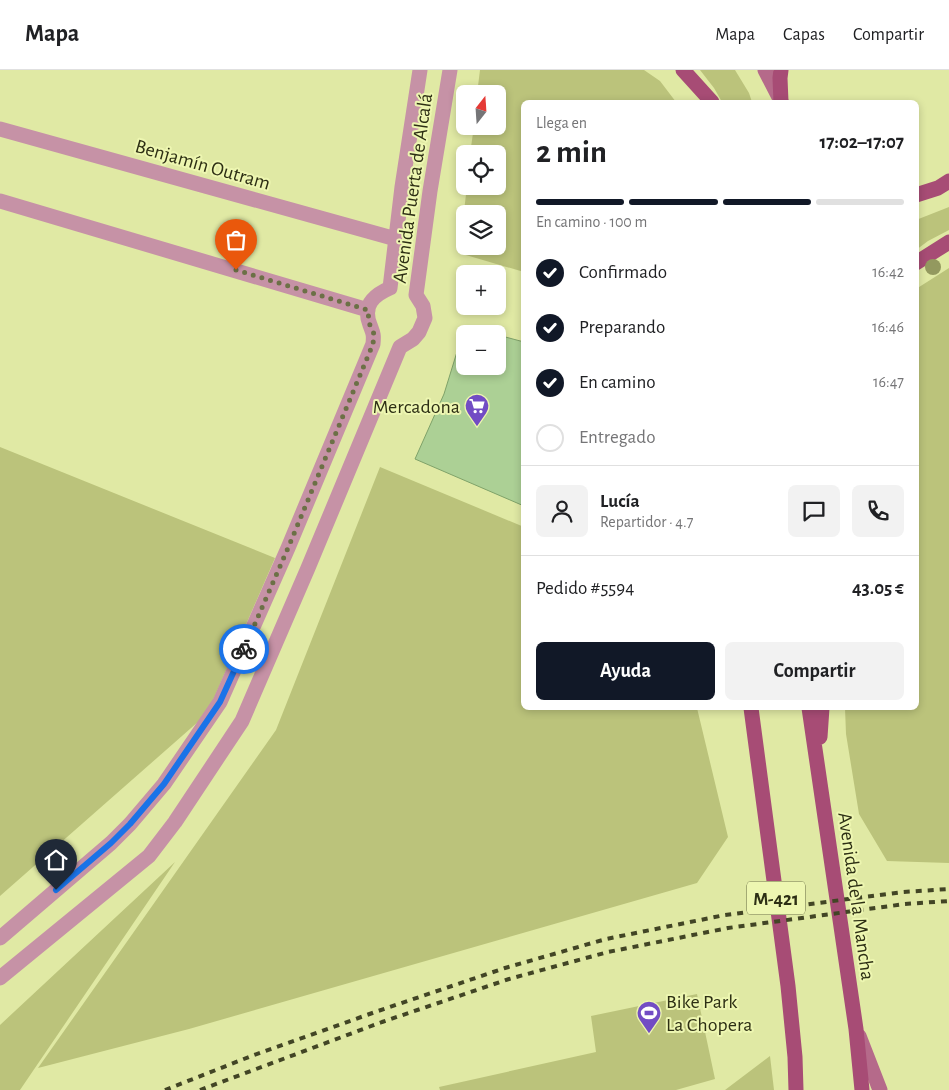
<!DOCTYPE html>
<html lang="es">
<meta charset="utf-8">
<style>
:root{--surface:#fff;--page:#f2f2f2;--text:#202124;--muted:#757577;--line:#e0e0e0;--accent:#111827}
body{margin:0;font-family:"Alegreya Sans",sans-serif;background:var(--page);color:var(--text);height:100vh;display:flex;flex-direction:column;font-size:19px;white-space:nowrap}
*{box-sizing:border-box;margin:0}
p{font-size:16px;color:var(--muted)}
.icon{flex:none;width:28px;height:28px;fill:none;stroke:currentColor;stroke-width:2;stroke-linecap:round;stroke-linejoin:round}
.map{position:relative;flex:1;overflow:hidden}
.drawer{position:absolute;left:521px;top:30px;width:398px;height:610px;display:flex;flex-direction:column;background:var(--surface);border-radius:8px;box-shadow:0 2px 8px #0003}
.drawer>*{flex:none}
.needle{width:32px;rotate:17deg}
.buttons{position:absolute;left:456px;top:15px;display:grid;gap:10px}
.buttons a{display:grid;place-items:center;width:50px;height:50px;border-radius:8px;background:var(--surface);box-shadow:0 2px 8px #0003;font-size:25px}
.pin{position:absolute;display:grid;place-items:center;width:42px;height:42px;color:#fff;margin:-51px -21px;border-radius:50% 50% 50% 0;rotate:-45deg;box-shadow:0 0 5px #0007}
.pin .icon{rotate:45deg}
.courier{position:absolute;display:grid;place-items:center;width:50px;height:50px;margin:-25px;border:4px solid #1a73e8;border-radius:50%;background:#fff;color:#222;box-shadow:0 1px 6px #0007}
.head em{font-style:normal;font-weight:600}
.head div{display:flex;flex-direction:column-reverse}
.head{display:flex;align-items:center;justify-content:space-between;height:85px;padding:0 15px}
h1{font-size:32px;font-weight:600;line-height:38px}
.bar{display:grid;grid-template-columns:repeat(4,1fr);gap:8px 5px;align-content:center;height:60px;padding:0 15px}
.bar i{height:6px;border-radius:4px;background:var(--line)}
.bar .active{background:var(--accent)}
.bar p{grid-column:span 4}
.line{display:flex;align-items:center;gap:12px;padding:0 15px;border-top:1px solid var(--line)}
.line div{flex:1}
.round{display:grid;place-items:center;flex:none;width:52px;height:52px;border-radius:8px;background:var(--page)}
ol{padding:0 15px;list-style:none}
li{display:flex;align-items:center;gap:15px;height:55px}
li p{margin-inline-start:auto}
li .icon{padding:5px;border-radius:50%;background:var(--accent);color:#fff;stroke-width:4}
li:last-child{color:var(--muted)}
li i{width:28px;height:28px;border:2px solid var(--line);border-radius:50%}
.action{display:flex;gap:10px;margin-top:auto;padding:10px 15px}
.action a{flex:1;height:58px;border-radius:8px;background:var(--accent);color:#fff;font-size:20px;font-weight:600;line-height:58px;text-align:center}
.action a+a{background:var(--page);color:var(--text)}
header{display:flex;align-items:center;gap:30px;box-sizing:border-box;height:70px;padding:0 25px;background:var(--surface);border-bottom:1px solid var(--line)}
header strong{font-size:24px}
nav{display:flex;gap:28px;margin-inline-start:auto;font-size:18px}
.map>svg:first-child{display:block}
</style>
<header>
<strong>Mapa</strong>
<nav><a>Mapa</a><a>Capas</a><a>Compartir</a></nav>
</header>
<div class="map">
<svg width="949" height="1020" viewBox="0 0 949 1020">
<rect width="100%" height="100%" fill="#e0e9a4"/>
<path fill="#bbc37b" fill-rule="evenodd" d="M480,0H644L660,11L676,32H524V202L459,183L467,116H498V84H470L474,56H498V24H477ZM465,144H498V176H465Z
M700,0H735L749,23L752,32H722L714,18Z
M949,137V160L928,171L916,180V150Z
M949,198V793L887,791L859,744L846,664L845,638H916V219Z
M0,377L275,488L207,644L0,826Z
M380,397L524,457V638H697L728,767L697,813L189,959L38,998L276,660Z
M175,792L20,1020H0V955Z
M697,924L715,1009L676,1020H440L439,1017L596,982L591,946Z
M770,986L774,1020H725Z"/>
<path fill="#acd095" stroke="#7fa269" d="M465,256L495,264H465V296H498V265L524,272V436L415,389L444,324Z"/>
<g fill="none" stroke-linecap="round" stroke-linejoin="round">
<path stroke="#c692a6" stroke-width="15" d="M0,59L396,169
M0,131L368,240
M0,868L111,773L130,754L164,714L220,632L288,478L373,274C374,264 373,263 370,255C362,235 374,225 390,218L402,117L420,0
M0,908L149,786L175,752L242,651L308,498L400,277L413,269L419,262L425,248L423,236L416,225L430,121L450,0"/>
<path stroke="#b56a8a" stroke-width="15" d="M765,0L781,31
M859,966L880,1020"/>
<path stroke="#a74c75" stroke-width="15" d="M683,0L712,32
M781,32L780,8L781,0
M916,125L938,118L949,111
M916,193L949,172
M751,638L788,916L795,987L796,1020
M809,638L856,959L862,1020
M820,667L822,638"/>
<path stroke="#424525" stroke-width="4" stroke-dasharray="6 6" stroke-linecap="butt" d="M165,1020L254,985L378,941L505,898L606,869L725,845L903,822L949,819
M200,1020L382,952L509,909L608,882L728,858L905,834L949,831"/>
</g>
<circle fill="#93995f" cx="933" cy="197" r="8"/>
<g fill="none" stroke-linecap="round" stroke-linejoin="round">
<path stroke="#6c7046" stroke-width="5" stroke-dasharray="0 9" d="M236,200L368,240L369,253L374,264L373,274L288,478L244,579"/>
<path stroke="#1a73e8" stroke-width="6" d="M56,820L111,773L130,754L164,714L220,632L244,579"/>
</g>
<defs>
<symbol id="supermarket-pin" viewBox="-11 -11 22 30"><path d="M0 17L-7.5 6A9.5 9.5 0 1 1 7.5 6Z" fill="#724cc4" stroke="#edf6b1"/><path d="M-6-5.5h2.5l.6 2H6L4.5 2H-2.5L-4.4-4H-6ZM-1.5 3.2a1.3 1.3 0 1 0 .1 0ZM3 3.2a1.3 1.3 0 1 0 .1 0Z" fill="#fff"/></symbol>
<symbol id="stadium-pin" viewBox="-11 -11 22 30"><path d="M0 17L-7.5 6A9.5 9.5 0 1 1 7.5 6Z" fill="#724cc4" stroke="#edf6b1"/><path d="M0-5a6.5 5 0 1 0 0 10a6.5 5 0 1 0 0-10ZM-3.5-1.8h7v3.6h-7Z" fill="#fff"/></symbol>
</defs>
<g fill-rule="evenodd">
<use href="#supermarket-pin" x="463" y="322" width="28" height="38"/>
<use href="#stadium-pin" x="635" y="929" width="28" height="38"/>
</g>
<g text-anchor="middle" stroke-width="4" stroke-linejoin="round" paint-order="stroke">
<rect fill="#edf6b1" stroke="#676b43" stroke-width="1" x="747" y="811.5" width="58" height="33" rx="4"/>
<g font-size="19" font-weight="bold" fill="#2d2f14">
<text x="776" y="835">M-421</text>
</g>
<g font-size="20" fill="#2d2f14" stroke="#edf6b1">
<text transform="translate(203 94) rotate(16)" y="7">Benjamín Outram</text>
<text transform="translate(412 118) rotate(-82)" y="7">Avenida Puerta de Alcalá</text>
<text transform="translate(857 826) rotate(82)" y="7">Avenida de la Mancha</text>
</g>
<g font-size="20" fill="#2d2f14" stroke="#edf6b1" text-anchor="end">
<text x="460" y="343">Mercadona</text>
<text x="666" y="938" text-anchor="start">Bike Park<tspan x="666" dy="23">La Chopera</tspan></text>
</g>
</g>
</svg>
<div class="buttons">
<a><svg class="needle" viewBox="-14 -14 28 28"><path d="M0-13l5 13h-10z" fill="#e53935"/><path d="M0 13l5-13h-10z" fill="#757577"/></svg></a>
<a><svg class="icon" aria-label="locate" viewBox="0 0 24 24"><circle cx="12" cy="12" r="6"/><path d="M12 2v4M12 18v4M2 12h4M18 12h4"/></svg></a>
<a><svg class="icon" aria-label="layers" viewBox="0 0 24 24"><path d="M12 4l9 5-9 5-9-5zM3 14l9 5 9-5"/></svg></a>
<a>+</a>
<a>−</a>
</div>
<div class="pin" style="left:236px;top:200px;background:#ea580c"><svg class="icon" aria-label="bag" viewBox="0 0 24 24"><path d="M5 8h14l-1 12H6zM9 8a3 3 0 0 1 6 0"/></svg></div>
<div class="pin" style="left:56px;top:820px;background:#1f2937"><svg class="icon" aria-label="home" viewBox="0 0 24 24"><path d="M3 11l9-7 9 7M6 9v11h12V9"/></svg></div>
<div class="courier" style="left:244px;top:579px"><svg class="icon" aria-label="bike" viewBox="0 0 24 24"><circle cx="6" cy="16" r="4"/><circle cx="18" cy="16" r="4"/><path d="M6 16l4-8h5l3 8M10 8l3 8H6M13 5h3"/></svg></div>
<section class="drawer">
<div class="head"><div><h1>2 min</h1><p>Llega en</p></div><em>17:02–17:07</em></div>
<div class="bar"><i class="active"></i><i class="active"></i><i class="active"></i><i></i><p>En camino · 100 m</p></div>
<ol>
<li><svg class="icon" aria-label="check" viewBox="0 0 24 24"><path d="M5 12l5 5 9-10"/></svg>Confirmado<p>16:42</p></li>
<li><svg class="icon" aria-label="check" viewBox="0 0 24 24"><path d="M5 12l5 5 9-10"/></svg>Preparando<p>16:46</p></li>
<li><svg class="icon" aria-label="check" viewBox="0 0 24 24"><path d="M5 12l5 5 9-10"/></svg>En camino<p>16:47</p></li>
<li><i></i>Entregado</li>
</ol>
<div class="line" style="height:90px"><a class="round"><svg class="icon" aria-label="person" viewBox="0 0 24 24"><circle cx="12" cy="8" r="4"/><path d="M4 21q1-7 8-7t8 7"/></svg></a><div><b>Lucía</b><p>Repartidor · 4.7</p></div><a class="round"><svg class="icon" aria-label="chat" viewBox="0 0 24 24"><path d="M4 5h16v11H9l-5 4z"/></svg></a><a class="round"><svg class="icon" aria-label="phone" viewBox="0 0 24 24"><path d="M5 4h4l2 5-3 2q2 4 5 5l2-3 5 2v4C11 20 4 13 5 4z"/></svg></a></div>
<div class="line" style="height:65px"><div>Pedido #5594</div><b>43.05 €</b></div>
<div class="action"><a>Ayuda</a><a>Compartir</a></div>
</section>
</div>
